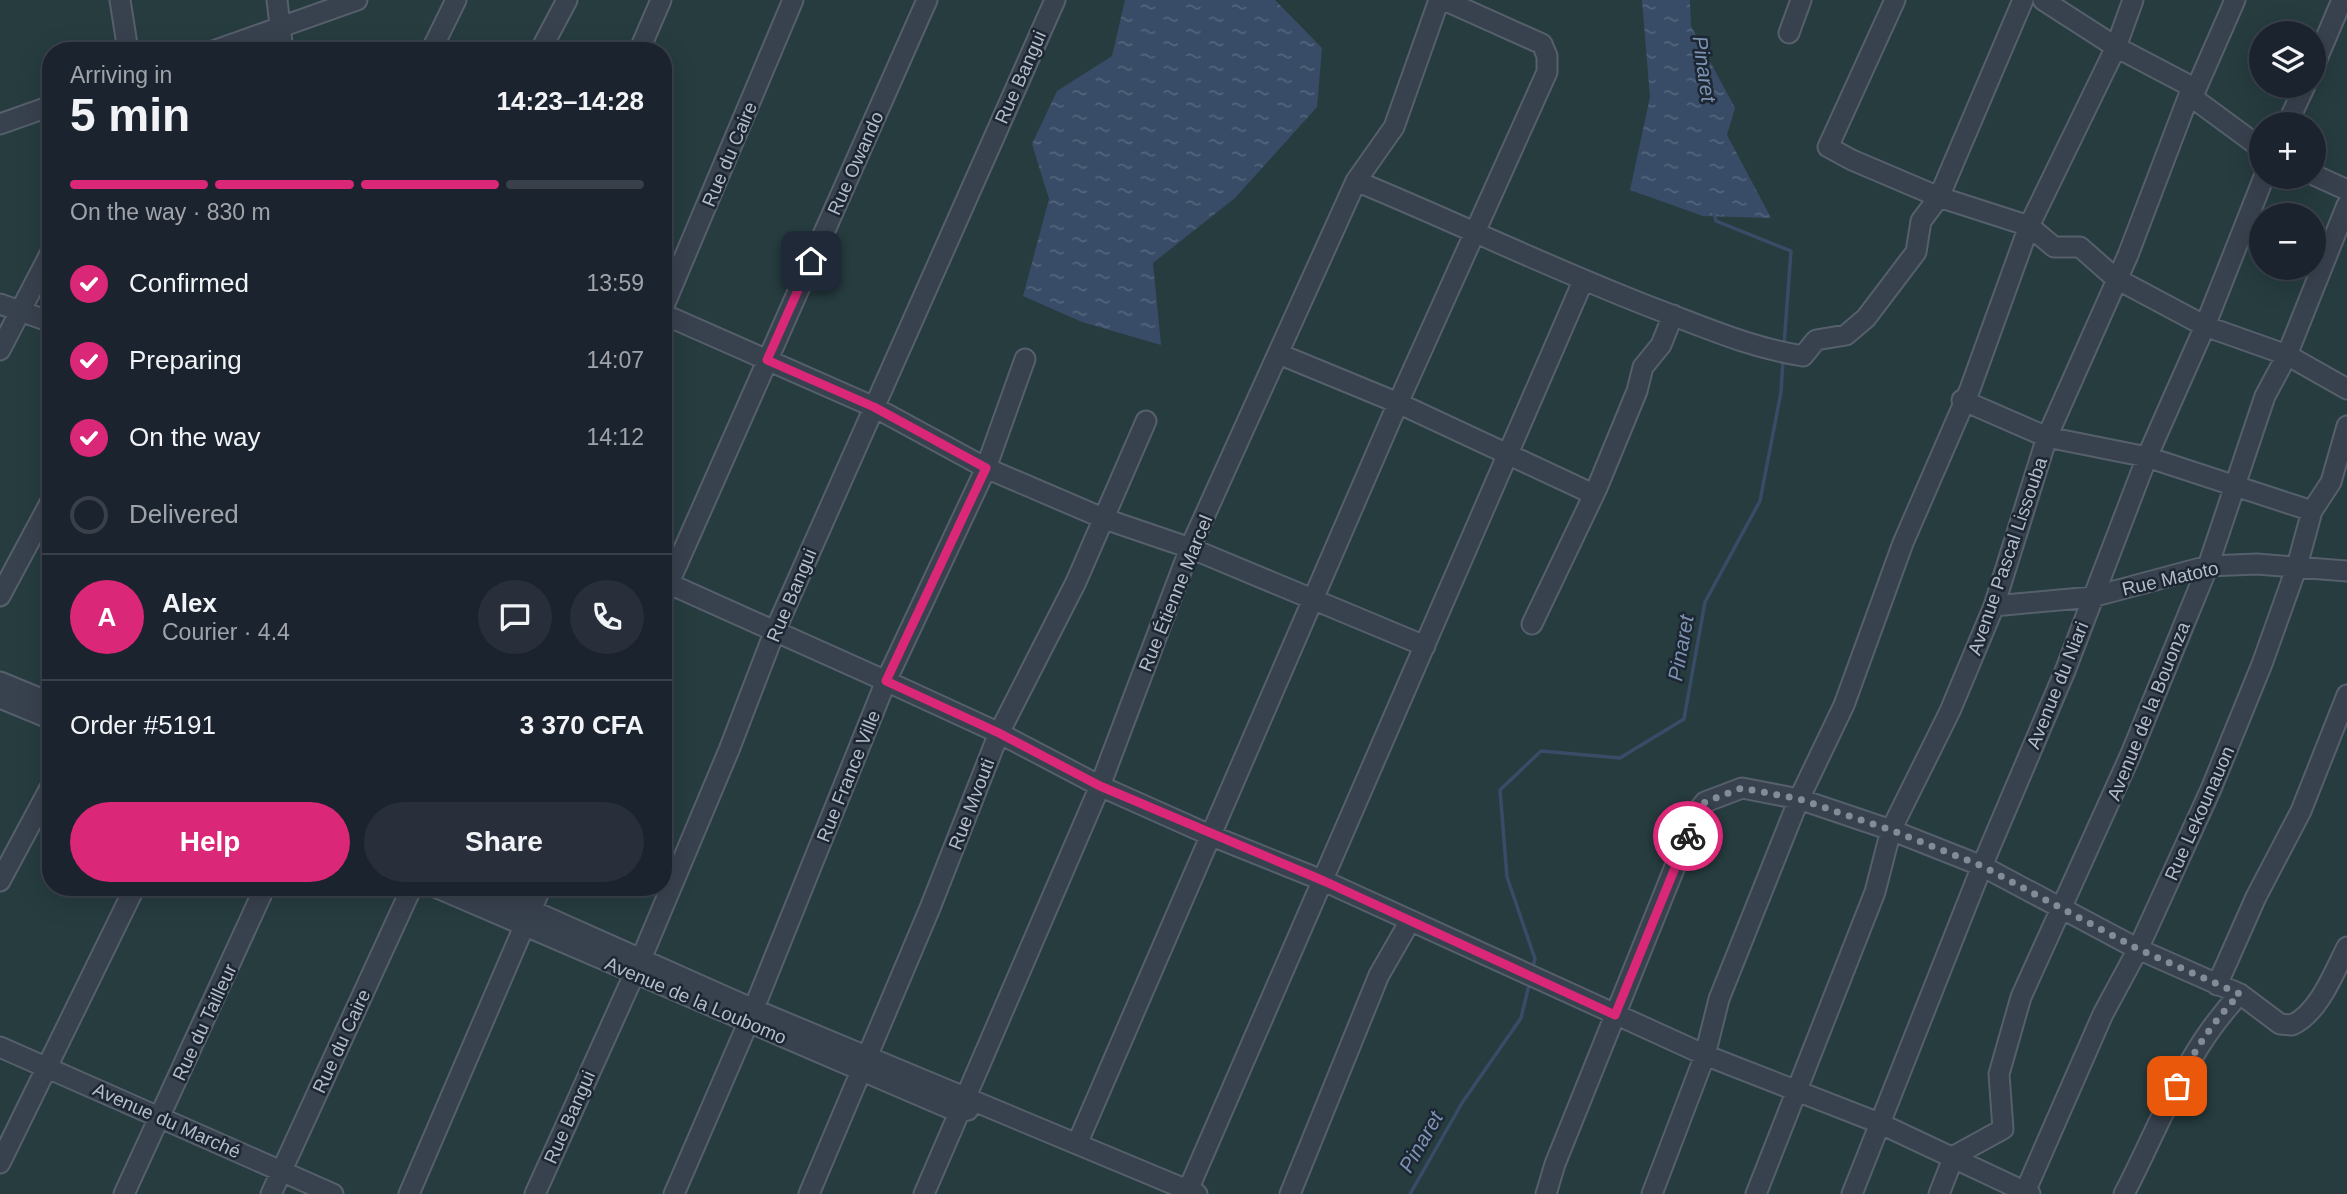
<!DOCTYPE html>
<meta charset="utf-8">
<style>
:root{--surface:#1b232e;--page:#282f3a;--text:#f1f3f6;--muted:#a0a4aa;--line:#39404a;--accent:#db2777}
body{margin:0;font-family:Helvetica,sans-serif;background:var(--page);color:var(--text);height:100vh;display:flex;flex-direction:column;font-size:26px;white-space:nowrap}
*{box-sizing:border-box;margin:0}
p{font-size:23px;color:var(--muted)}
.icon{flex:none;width:38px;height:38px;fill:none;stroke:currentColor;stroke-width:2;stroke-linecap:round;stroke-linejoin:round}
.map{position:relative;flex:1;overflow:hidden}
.sheet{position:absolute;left:42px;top:42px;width:630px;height:854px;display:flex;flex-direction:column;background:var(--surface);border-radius:28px;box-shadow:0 7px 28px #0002,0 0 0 2px var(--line)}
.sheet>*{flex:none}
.tools{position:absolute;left:2249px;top:21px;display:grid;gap:14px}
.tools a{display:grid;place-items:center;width:77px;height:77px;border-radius:50%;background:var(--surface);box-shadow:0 7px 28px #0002,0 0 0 2px var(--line);font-size:35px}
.pin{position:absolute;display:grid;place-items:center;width:60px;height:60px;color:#fff;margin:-30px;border-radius:14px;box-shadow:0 4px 10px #0006}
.courier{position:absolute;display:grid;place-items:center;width:70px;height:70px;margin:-35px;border:5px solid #db2777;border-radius:50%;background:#fff;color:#222;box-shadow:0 2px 9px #0007}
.summary em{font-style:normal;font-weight:800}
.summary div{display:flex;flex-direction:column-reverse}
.summary{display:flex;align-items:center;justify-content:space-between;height:119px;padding:0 28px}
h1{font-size:46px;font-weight:800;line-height:52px}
.bar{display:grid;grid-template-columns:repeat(4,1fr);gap:10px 7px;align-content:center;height:84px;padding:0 28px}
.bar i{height:9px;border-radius:5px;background:var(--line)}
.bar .on{background:var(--accent)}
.bar p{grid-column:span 4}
.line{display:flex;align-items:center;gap:18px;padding:0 28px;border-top:2px solid var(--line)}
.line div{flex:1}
.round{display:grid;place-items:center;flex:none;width:74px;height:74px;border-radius:37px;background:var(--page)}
ol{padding:0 28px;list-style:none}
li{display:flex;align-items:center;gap:21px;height:77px}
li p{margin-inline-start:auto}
li .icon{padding:7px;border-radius:50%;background:var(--accent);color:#fff;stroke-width:4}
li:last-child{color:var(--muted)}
li i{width:38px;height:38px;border:4px solid var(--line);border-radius:50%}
.primary-button{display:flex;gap:14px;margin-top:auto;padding:14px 28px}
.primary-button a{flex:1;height:80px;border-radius:42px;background:var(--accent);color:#fff;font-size:28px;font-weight:800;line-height:80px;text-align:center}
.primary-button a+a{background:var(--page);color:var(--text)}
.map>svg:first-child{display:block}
</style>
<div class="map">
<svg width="2347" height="1194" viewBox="0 0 2347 1194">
<defs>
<pattern id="water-ripples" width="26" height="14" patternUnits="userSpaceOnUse" patternTransform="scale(1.75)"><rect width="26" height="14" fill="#394c67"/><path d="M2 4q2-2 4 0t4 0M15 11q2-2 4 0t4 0" fill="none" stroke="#53647b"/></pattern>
</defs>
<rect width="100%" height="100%" fill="#242f3e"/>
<path fill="#263c3f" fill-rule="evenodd" d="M0,0H2347V1194H0ZM2261,33H2314V86H2261ZM51,51H663V887H51ZM2261,124H2314V177H2261ZM2261,215H2314V268H2261Z"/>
<path fill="url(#water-ripples)" d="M1125,0H1275L1322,48L1317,107L1235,198L1153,263L1161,345L1082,322L1023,296L1049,199L1032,144L1057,91L1112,56Z
M1642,0H1690L1691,26L1735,108L1727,135L1771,218L1703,216L1630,190L1650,97Z"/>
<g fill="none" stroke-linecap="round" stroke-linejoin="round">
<path stroke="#394c67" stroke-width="3.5" d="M1714,213L1716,221L1791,251L1784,345
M1532,970L1535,959L1507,877L1500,790L1541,751L1620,758L1684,719L1705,602L1760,501L1781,392L1783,360
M1410,1194L1462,1103L1521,1018L1530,981"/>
<defs>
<path id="minor" d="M120,0L128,51
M277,0L283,51
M1895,0L1828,147L1852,160L1939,197L2029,226L2054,247H2080L2115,278L2205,326L2287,355L2347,389
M2043,0L2116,47L2196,89
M1789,33L1801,0
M213,51L357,0
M431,51L456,0
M540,51L567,0
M639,51L661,0
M2314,66L2342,0
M2189,95L2261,148
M0,124L51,106
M2287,124L2305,86
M2314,175L2347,190
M1356,181C1458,223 1558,272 1661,311C1709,329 1752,348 1803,356L1816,340L1846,335L1866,318L1916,252L1921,221L1939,197L2023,0
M0,304L51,322
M663,308L793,0
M663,314L874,407L986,468L1105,519L1190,548L1425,646
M0,350L51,252
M1279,354L1398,403L1593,494
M1962,400L2047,437L2147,457L2312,511
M663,581L886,681L999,733L1100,786L1212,836L1324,881L1705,1055L1879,1123L2030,1194
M664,594L927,0
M0,596L51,501
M1994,606L2092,597L2208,566L2257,564L2347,571
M1532,624L1597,488L1637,391L1643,367L1661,345L1673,315
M0,682L51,703
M0,698L51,719
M0,881L51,786
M435,887L958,1112L968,1110
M479,887L753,1009L1197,1194
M2217,985L2256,897L2301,811L2347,695
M0,1047L333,1194
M1077,1144L1398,403L1547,72V56L1542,44L1444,0
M0,1163L135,887
M1188,1190L1583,281
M2025,1192L2103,1014L2138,949L2211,789L2262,664L2297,566L2312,511L2331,482L2347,426
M124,1194L265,887
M271,1194L412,887
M409,1194L541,887
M535,1194L641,959L729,750L774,633L1055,0
M674,1194L748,1023L886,681L986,468L1025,359
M809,1194L930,908L999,733L1076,582L1146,421
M924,1194L1100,786L1190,548L1356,181L1394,127L1439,0
M1290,1194L1379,975L1410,921
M1546,1194L1555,1164L1697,812L1705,802L1742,788L1799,799L1891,830L1982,866L2138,949L2240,994L2280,1024L2292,1025C2319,1013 2334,972 2347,947
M1652,1194L1705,1055L1719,999L1799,799L1844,705L1903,543L1970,389L2029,226L2116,47L2133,0
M1756,1194L1875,892L1891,830L1950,711L1994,606L2047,437L2128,255L2189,95L2196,89L2235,0
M1852,1194L1982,866L2065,671L2147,457L2205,326L2264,177
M1939,1194L1954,1156L2003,1129L1999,1074L2021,997L2130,756L2208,566L2265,396L2287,355L2347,205
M2124,1194C2160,1125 2185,1051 2240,994"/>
</defs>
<use href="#minor" stroke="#565f6c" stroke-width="23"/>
<use href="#minor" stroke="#38414e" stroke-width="19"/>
</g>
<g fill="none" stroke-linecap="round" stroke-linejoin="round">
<path stroke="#828b98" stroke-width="7" stroke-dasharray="0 12.6" d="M1688,836L1697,812L1705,802L1742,788L1799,799L1891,830L1982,866L2138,949L2240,994C2213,1021 2193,1052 2177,1086"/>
<path stroke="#db2777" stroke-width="9" d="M811,261L767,360L874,407L986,468L886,681L999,733L1100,786L1324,881L1615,1015L1688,836"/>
</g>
<g text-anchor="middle" stroke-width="5" stroke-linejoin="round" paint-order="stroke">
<g font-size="19" fill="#b4bcc9" stroke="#1d2633">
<text transform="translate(1020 77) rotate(-66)" y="7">Rue Bangui</text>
<text transform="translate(729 154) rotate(-67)" y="7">Rue du Caire</text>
<text transform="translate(855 163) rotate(-66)" y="7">Rue Owando</text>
<text transform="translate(2007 556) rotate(-71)" y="7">Avenue Pascal Lissouba</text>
<text transform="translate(2170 578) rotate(-13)" y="7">Rue Matoto</text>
<text transform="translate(1175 593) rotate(-68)" y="7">Rue Étienne Marcel</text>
<text transform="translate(791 595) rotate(-67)" y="7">Rue Bangui</text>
<text transform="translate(2057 685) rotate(-68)" y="7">Avenue du Niari</text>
<text transform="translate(2148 711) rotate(-68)" y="7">Avenue de la Bouonza</text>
<text transform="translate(848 776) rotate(-68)" y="7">Rue France Ville</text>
<text transform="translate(971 804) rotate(-69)" y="7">Rue Mvouti</text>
<text transform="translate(2199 813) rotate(-66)" y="7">Rue Lekounauon</text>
<text transform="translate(696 1000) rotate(23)" y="7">Avenue de la Loubomo</text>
<text transform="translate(204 1022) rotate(-65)" y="7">Rue du Tailleur</text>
<text transform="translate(341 1041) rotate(-65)" y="7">Rue du Caire</text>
<text transform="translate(569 1117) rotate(-66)" y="7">Rue Bangui</text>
<text transform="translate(167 1120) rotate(24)" y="7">Avenue du Marché</text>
</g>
<g font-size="21" font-style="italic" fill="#7c92b1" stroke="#1d2633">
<text transform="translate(1704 69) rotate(82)" y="7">Pinaret</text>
<text transform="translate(1681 648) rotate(-80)" y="7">Pinaret</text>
<text transform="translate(1421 1142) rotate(-60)" y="7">Pinaret</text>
</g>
</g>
</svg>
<div class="tools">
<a><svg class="icon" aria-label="layers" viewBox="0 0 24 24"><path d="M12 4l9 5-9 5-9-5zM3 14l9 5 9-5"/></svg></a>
<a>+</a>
<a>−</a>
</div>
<div class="pin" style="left:2177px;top:1086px;background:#ea580c"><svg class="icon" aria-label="bag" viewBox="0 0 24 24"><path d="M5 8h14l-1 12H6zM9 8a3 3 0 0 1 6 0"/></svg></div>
<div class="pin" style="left:811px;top:261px;background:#1f2937"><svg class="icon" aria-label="home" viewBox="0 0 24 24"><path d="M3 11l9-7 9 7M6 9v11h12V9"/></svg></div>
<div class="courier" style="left:1688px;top:836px"><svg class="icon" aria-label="bike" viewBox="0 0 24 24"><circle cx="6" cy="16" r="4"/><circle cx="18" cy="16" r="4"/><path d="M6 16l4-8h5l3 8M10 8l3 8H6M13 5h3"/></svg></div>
<section class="sheet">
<div class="summary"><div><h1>5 min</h1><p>Arriving in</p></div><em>14:23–14:28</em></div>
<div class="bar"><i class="on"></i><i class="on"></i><i class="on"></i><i></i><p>On the way · 830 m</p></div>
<ol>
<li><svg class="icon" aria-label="check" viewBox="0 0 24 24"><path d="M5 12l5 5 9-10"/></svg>Confirmed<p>13:59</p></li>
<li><svg class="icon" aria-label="check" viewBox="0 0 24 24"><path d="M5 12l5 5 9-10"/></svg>Preparing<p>14:07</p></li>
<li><svg class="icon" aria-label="check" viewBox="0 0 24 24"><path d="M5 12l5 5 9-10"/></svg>On the way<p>14:12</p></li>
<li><i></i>Delivered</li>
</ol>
<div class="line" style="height:126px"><b class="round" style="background:var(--accent);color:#fff">A</b><div><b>Alex</b><p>Courier · 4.4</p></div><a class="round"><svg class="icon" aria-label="chat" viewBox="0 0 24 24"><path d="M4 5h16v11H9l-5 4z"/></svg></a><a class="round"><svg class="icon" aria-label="phone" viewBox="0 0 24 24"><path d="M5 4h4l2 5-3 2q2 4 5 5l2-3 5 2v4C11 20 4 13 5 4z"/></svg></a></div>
<div class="line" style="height:91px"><div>Order #5191</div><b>3 370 CFA</b></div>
<div class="primary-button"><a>Help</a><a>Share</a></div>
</section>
</div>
